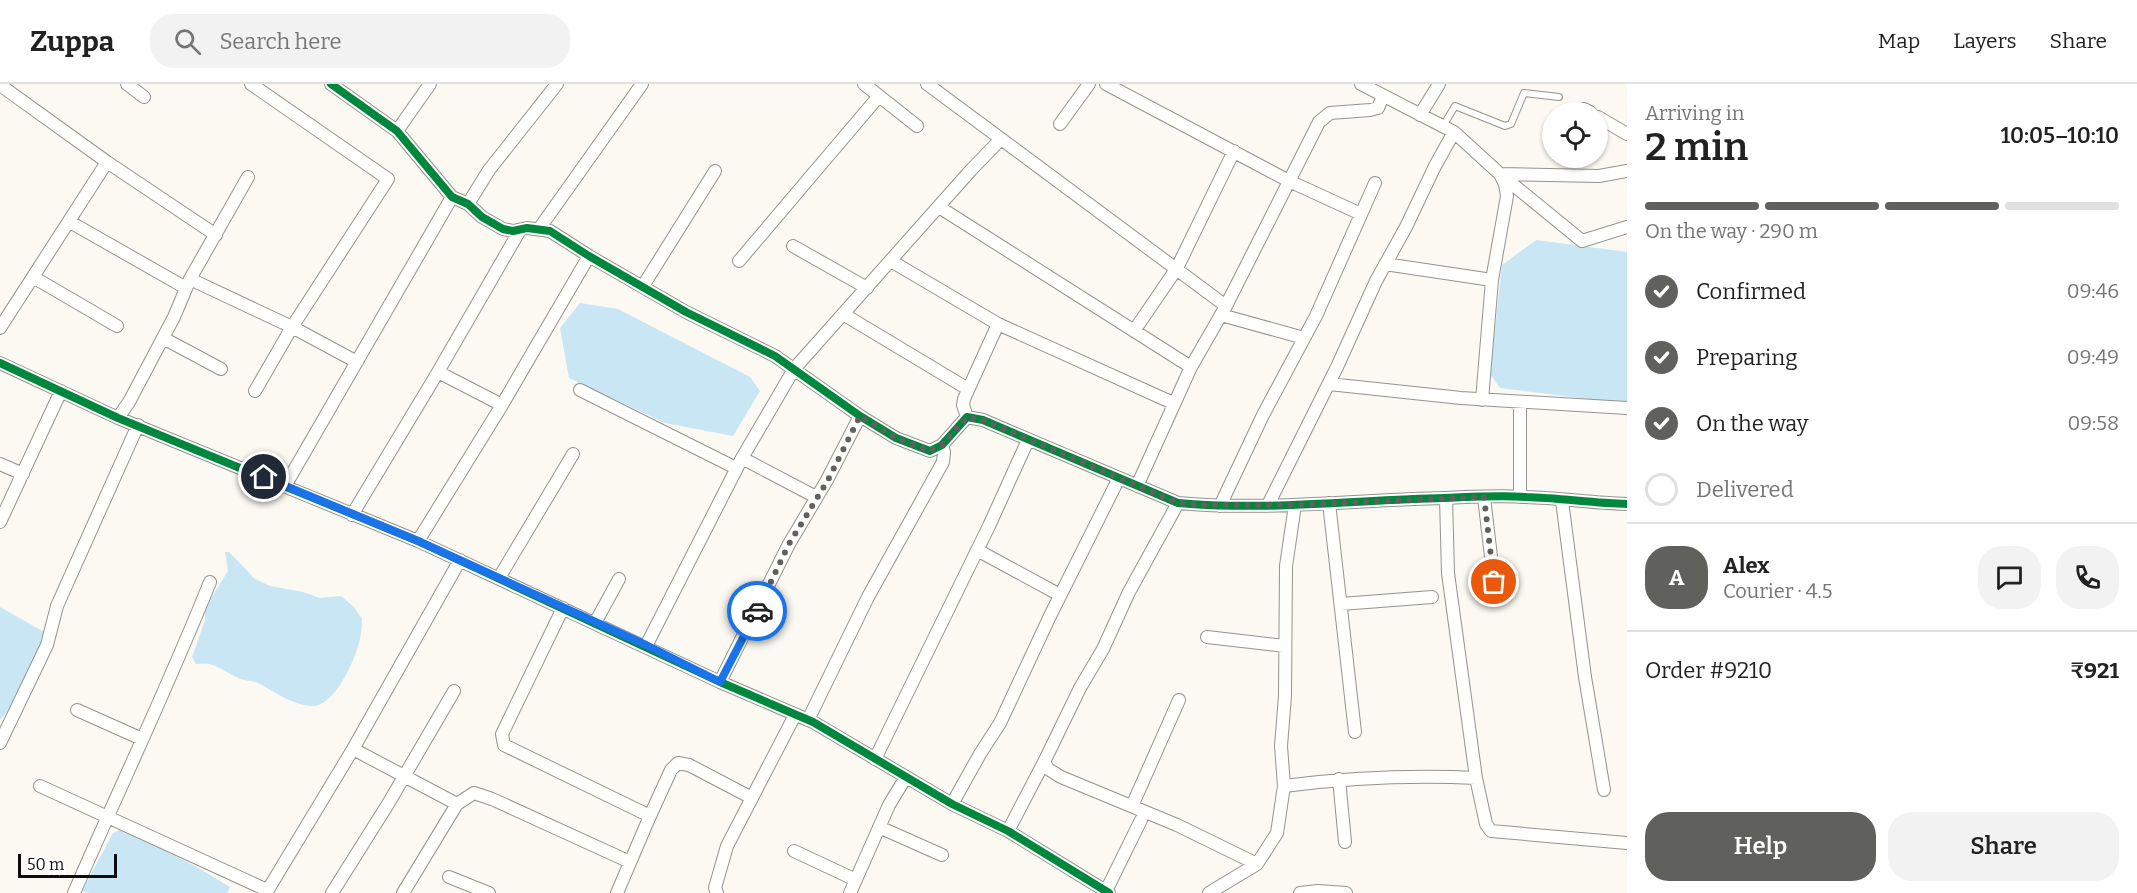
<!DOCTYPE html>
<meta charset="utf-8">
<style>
:root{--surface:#fff;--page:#f2f2f2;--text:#222;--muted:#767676;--line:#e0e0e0;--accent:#60605d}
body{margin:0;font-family:Bitter,serif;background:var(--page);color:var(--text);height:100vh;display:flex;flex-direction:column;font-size:22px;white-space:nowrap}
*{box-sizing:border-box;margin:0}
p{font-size:20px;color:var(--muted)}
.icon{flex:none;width:33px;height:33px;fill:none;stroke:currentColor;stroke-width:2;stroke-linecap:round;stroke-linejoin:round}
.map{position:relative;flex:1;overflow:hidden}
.sheet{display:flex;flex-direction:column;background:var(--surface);width:510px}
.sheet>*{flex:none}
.fabs{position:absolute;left:1542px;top:18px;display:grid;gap:12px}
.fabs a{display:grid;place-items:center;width:66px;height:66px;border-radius:50%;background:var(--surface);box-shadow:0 2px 4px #0004;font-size:30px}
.scale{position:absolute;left:18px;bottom:15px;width:99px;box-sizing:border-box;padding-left:6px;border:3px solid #0d0d0d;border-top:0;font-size:16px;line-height:21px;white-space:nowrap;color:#0d0d0d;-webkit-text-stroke:4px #fff;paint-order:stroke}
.pin{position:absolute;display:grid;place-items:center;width:51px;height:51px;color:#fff;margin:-26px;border:3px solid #fff;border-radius:50%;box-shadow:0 2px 6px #0007}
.courier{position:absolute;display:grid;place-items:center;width:60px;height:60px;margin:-30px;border:4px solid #1a73e8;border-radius:50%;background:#fff;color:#222;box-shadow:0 2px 8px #0007}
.head em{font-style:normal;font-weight:600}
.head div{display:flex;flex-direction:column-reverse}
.head{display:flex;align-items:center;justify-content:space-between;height:102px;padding:0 18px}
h1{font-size:39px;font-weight:600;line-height:45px}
.bar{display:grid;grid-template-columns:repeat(4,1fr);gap:9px 6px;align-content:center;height:72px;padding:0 18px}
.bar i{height:8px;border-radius:4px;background:var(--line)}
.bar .current{background:var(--accent)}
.bar p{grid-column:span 4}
.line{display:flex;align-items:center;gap:15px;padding:0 18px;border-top:2px solid var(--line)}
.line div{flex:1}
.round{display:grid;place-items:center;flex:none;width:63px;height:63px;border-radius:24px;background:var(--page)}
ol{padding:0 18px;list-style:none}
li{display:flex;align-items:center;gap:18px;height:66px}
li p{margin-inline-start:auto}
li .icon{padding:6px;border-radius:50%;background:var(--accent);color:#fff;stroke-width:4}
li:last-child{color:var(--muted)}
li i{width:33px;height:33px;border:3px solid var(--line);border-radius:50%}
.primary-button{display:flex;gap:12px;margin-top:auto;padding:12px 18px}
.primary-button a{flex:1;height:69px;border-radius:24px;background:var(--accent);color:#fff;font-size:24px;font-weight:600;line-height:69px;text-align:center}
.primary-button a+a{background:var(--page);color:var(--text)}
header{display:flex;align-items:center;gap:36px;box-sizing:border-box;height:84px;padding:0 30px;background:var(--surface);border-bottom:2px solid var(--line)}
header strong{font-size:28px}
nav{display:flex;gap:33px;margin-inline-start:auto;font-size:21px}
.search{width:420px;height:54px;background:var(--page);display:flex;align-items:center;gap:15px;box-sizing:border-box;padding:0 21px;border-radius:24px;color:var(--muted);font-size:22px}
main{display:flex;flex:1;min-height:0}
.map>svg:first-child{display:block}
</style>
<header>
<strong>Zuppa</strong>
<div class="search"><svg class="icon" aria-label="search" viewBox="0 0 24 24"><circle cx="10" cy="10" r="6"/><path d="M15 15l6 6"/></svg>Search here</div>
<nav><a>Map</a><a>Layers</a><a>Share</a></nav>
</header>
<main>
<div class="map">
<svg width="1627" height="809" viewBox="0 0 1627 809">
<rect width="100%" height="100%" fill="#fbf9f2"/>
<path fill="#c9e6f5" d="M1536,156L1627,168V320L1500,304L1490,290L1502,181Z
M580,219L618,225L750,293L760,307L733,352L665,339L569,294L560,244Z
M225,468H229L255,495L270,502L303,508L320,514L341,512L354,523L362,535C362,543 361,551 359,559C354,578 334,623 312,622C291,621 274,607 256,598C250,596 244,597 238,594C222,586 214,577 196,580L192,573L205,536V524L228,487Z
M0,523L46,549L25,605L0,636Z
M120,746C158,762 195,781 230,803L227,809H89L82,807L113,749Z"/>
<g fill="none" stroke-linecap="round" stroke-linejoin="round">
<defs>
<path id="lane" d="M1443,42L1455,22L1505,42L1511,40L1524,9L1559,13"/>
<path id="street" d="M127,0L144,13
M251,0L388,95L292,243L255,307
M331,0L397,47L452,113L468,120L482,133L503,145L513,147L527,144L550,147L589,172L686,228L775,272L860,332L896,354L930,367L942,361L967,333L983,336L1178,419C1266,427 1356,416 1444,414C1471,413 1499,411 1526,413C1560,414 1593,419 1627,420
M864,0L917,42
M927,0L1226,222
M1106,0L1289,97L1361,130
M1361,0L1454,48L1500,90L1582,157L1627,143
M0,1L107,78L216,151
M1584,25L1590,28
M1420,31L1439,0
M1598,33L1627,50
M1060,40L1089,0
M397,47L430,0
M468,120L489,86L557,0
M939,123L1191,283
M70,138L186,204
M539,145L642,0
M793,162L867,204
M739,177L879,12
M891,177L998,240L1173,319
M1385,180L1492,196
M33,193L117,242
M190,195L292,243L357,278
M643,202L715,87
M843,230L968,305
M1221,231L1304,254
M0,244L107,78
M1134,247L1177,184L1234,67
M163,254L221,285
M0,279L118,334L418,457L720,598L813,638L952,720L1008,747L1109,809
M438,288L502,321
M1329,300L1461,314L1627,324
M580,306L736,384
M1482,316L1492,196L1507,112L1505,100L1500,90L1599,92L1627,87
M967,333L963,321L964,315L998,240
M118,334L129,318L174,233L190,195L248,93
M742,374L816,413
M0,380L23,390
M285,402L452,113
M1137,402L1191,283L1226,222L1319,38L1330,29L1370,26L1378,24L1383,12
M1484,413L1494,498
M1520,413V319
M1446,414L1448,489L1476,694L1486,740L1491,747L1627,759
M1562,417L1585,593L1604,706
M1178,419L1129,508L1103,565L1080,604L1044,678L1048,685L1061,693L1177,741L1257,780
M1329,419L1355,648
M1268,421L1337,283L1376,197L1406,143L1435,82L1454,48
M1220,422L1263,331L1316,232L1375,99
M352,431L438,288L520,146
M0,438L61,307
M418,457L502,321L589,172
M977,466L1060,511
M499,494L573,370
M1341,520L1432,513
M563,524L502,650L504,661L650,732
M595,539L619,495
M1207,553L1285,562
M646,562L742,374L794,285L971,86L1001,55
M720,598L789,460L827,396L860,332
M77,626L142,655
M808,636L868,513L943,378L944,368L942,361
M0,659L47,561L57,522L138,341
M353,665L457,720
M875,675L989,442L1028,356
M1339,695L1345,758
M40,702L267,806
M1284,702L1281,662L1285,612L1286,482L1295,421
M952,720L980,670L1000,639L1050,532L1119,394
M1132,722L1179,616
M879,743L942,771
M1008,747L1044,678
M794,767L856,796
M449,793L489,809
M1106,807L1141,736
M74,809C119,705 168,603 210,498
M266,809L353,665L460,476
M332,809L388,720L454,607
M403,809L457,720L474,709L492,715L630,778
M617,809L650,732L671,686L678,679L689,681L752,714
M717,809L715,804L727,762L795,631
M850,809L889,721L906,693
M1209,809L1257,780L1277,749L1284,702C1348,694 1412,691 1476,694
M1300,809L1318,807L1346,809"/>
</defs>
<use href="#lane" stroke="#949390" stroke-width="8"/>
<use href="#street" stroke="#949390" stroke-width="14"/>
<use href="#lane" stroke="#fefefd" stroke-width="6"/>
<use href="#street" stroke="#fefefd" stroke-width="12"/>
<defs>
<path id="cycleway" d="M331,0L397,47L452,113L468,120L482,133L503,145L513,147L527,144L550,147L589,172L686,228L775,272L860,332L896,354L930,367L942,361L967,333L983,336L1178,419C1266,427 1356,416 1444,414C1471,413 1499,411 1526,413C1560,414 1593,419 1627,420
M0,279L118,334L418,457L720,598L813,638L952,720L1008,747L1109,809"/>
</defs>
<use href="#cycleway" stroke="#fff" stroke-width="11"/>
<use href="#cycleway" stroke="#00873e" stroke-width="8"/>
</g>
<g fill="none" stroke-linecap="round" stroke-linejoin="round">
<path stroke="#60605d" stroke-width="6" stroke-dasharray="0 10.8" d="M757,527L789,460L828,396L860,332L896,354L930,367L942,361L967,333L983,336L1178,419L1200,421H1295L1484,413L1494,498"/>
<path stroke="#1a73e8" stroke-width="8" d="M264,393L418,457L646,561L720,598L757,527"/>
</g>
</svg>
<div class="fabs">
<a><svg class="icon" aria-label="locate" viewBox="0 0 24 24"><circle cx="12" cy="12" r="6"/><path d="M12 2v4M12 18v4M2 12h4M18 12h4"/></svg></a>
</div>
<div class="scale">50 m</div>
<div class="pin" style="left:1494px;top:498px;background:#ea580c"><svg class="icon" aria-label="bag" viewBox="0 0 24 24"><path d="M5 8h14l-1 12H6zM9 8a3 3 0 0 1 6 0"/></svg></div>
<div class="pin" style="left:264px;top:393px;background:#1f2937"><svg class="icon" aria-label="home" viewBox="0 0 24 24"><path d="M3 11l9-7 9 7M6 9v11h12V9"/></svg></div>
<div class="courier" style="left:757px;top:527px"><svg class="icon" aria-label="car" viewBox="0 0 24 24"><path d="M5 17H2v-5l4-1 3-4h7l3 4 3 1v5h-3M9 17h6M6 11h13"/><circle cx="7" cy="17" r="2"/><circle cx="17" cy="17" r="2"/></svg></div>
</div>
<section class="sheet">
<div class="head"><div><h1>2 min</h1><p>Arriving in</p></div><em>10:05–10:10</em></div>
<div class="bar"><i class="current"></i><i class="current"></i><i class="current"></i><i></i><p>On the way · 290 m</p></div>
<ol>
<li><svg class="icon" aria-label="check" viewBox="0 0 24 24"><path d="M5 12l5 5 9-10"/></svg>Confirmed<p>09:46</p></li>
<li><svg class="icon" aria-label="check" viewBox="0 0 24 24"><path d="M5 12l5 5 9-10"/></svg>Preparing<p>09:49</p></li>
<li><svg class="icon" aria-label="check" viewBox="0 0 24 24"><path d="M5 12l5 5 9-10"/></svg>On the way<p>09:58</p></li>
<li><i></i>Delivered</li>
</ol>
<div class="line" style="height:108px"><b class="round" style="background:var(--accent);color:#fff">A</b><div><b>Alex</b><p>Courier · 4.5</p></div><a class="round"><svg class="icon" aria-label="chat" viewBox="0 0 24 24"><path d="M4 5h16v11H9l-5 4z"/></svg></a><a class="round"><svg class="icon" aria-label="phone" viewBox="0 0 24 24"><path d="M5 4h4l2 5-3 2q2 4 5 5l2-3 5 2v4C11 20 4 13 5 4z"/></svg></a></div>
<div class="line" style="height:78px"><div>Order #9210</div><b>₹921</b></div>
<div class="primary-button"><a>Help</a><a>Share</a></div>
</section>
</main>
